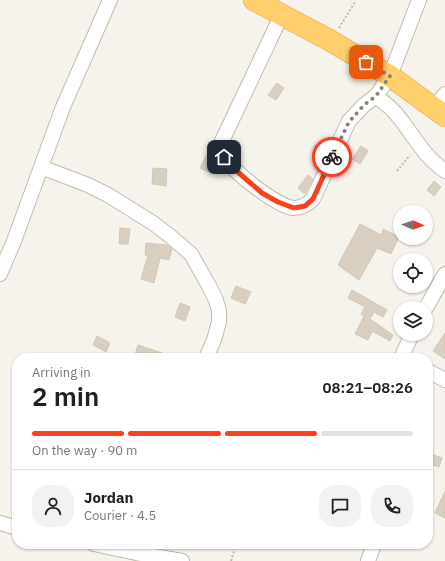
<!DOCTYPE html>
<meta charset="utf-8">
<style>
:root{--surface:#fff;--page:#f2f2f2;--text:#202124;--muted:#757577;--line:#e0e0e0;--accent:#fc3f1d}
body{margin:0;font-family:"IBM Plex Sans",sans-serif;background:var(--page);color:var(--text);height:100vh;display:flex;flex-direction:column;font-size:15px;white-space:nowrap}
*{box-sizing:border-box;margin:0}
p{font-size:13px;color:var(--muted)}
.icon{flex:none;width:22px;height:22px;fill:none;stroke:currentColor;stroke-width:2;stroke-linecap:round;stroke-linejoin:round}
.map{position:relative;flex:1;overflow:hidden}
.drawer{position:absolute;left:12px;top:353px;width:421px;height:196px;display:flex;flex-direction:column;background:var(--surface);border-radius:16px;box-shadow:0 1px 3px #0004}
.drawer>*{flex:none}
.needle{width:26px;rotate:92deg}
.fabs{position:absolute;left:393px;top:205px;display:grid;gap:8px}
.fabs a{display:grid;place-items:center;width:40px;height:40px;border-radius:50%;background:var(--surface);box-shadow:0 1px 3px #0004;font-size:20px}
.pin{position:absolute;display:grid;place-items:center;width:34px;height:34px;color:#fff;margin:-17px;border-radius:8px;box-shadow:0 2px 6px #0006}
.courier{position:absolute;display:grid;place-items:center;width:40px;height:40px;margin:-20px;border:3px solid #fc3f1d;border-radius:50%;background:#fff;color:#222;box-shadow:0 1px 5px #0007}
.headline em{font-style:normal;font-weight:600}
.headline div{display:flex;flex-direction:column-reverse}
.headline{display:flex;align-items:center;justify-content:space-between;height:68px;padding:0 20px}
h1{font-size:26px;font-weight:600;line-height:30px}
.bar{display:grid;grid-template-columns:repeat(4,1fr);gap:6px 4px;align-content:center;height:48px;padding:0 20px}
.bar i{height:5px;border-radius:3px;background:var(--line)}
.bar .current{background:var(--accent)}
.bar p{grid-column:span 4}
.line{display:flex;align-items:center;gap:10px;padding:0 20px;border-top:1px solid var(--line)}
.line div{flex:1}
.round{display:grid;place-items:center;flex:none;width:42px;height:42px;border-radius:16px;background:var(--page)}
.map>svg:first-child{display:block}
</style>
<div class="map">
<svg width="445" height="561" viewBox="0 0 445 561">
<rect width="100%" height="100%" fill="#f6f3ec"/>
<path fill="#d8cfc1" stroke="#d3c7b4" d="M277,83L284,88L276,100L268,95Z
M361,146L368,151L360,164L352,159Z
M206,156L217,161L211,173L200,168Z
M153,168L167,169L166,186L152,184Z
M308,175L313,179L305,194L298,188Z
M434,181L441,187L434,196L427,190Z
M360,224L381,235L383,229L399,237L391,254L377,248L359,280L338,265Z
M120,228L130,229L128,244H119Z
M146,243L167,245L172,249L169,260L160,258L154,283L141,279L148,255H145Z
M236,286L251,292L245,304L231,298Z
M352,290L387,310L383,317L374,312L370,319L393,335L390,341L372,331L368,340L355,334L364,316L361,314L365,307L348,298Z
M180,303L190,307L185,321L175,317Z
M445,333V359L433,351Z
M97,336L110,343L106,352L93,345Z
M138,345L171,356V358H134Z
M428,453L442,458L439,467L428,464Z
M445,491V518L435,513Z"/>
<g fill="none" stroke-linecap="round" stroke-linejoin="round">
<defs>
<path id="minor" d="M282,14L222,141C222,146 222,151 224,156C230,170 279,208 294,208C302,208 308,204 313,199L349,121L364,105L376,96L390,76L419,0
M376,96C383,102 391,107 397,115C414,135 422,155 445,171
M434,108L445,94
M41,167L88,185L108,195L153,223L170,236L191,254L209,286L216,300L219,311V322L214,340L206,358
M0,274L14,241L63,107L110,0
M426,308L445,274
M401,358L412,334
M428,371L445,380
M0,523L17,528
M94,544L136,553L182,561
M368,561L374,544"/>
<path id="highway" d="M254,0L331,41L390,76L445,116"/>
</defs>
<use href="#minor" stroke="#c2bbae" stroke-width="16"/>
<use href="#highway" stroke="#e0a43c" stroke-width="22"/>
<path stroke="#c4b79f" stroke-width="2" stroke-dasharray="2 2" stroke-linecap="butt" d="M339,28L355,2
M397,171L410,155
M231,561L236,544"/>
<use href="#minor" stroke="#fff" stroke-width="14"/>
<use href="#highway" stroke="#ffcf6e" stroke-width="21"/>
</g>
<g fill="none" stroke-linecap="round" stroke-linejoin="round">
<path stroke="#878178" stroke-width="4" stroke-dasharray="0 7.2" d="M332,157L349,122L364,105L376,96L390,76L366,62"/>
<path stroke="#fc3f1d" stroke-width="5" d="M224,157L232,167L262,193L278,202L294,208L305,206L313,199L332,157"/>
</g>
</svg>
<div class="fabs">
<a><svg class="needle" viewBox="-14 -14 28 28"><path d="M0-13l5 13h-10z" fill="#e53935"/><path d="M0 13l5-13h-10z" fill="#757577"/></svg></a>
<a><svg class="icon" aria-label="locate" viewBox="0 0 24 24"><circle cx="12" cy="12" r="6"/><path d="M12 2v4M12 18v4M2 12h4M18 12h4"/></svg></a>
<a><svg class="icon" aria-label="layers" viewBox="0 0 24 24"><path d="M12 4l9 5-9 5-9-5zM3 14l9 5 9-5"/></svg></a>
</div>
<div class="pin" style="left:366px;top:62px;background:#ea580c"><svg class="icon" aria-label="bag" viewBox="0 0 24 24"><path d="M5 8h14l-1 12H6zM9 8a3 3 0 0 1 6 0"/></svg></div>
<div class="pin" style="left:224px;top:157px;background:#1f2937"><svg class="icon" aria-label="home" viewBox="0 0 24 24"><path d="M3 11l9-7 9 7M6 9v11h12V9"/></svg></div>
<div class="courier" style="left:332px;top:157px"><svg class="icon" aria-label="bike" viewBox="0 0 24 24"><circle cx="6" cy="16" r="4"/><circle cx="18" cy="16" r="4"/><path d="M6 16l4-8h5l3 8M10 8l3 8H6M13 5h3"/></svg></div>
<section class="drawer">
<div class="headline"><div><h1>2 min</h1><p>Arriving in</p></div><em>08:21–08:26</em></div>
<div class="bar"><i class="current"></i><i class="current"></i><i class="current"></i><i></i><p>On the way · 90 m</p></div>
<div class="line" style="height:72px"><a class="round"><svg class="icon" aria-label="person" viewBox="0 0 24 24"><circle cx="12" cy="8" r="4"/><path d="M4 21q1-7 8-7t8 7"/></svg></a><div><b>Jordan</b><p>Courier · 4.5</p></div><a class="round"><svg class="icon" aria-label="chat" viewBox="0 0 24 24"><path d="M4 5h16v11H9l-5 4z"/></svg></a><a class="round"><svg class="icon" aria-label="phone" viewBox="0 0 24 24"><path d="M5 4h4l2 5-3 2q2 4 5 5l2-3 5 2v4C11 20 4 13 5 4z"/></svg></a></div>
</section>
</div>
